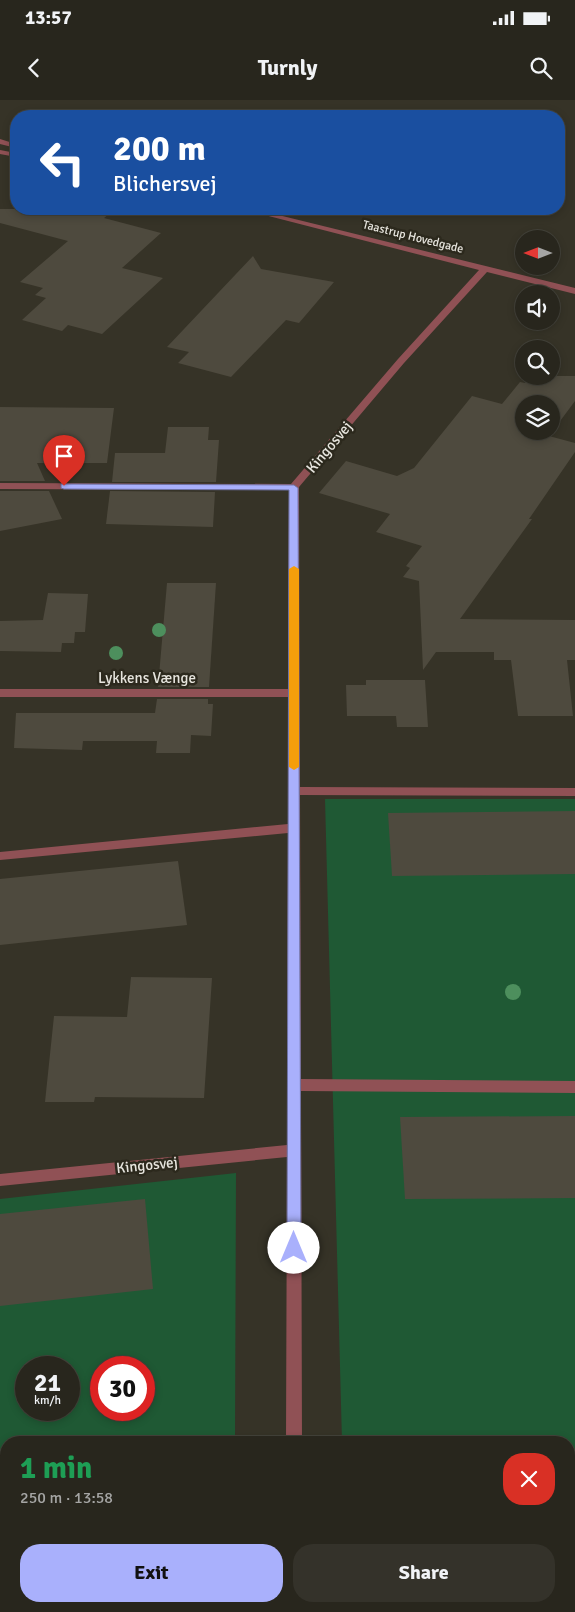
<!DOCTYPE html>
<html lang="en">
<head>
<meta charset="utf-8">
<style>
  :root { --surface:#28261d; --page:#34322a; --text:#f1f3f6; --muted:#a5a5a4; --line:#44433b; --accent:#a9b0fc }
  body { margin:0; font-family:Signika,sans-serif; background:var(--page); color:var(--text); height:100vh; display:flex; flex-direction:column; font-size:19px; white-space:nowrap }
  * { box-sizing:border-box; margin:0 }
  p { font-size:16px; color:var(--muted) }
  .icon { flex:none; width:28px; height:28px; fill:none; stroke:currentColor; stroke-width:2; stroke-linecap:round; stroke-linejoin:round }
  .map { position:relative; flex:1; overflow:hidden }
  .panel { position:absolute; left:0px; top:1336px; width:575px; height:176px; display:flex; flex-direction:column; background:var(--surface); border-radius:20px 20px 0 0; box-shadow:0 2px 8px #0003,0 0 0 1px var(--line) }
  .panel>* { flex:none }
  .banner { position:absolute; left:10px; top:10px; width:555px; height:105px; border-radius:20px; box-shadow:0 2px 8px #0003,0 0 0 1px var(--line); background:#1a4fa0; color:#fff; overflow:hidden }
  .needle { width:32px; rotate:270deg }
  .buttons { position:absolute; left:515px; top:130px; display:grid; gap:10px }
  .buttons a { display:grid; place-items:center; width:45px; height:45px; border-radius:50%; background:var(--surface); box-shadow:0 2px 8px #0003,0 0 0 1px var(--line); font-size:25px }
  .speed { position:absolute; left:15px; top:1256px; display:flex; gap:10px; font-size:25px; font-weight:700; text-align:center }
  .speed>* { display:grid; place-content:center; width:65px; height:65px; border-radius:50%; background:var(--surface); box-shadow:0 2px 8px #0003,0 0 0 1px var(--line); line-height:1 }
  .speed small { font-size:12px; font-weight:400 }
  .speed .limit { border:8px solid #d22; background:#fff; color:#111 }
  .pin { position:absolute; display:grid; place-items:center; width:42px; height:42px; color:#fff; margin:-51px -21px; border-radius:50% 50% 50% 0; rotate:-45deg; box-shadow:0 0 5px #0007 }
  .pin .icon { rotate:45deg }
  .me { position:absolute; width:55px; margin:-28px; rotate:0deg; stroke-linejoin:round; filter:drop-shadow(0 0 4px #0008) }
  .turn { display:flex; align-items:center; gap:18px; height:105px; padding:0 20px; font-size:22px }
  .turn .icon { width:65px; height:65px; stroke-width:2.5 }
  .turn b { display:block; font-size:35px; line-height:42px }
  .round { display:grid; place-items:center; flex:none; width:52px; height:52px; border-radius:20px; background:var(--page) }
  .head { display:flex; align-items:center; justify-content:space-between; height:85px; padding:0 20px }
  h1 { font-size:30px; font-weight:700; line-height:38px; color:#1e9e55 }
  .primary-button { display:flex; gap:10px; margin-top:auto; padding:10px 20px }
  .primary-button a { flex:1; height:58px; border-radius:20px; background:var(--accent); color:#111; font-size:20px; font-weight:700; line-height:58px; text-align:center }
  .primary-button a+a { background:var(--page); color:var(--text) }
  .status { display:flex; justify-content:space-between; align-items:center; height:35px; padding:0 25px; background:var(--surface); direction:ltr }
  .status svg { height:14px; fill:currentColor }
  header { display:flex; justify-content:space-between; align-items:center; height:65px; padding:0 20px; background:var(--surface); font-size:22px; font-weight:700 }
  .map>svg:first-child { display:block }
  .green { fill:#1f5934; fill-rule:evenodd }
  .building { fill:#4e4a3e; fill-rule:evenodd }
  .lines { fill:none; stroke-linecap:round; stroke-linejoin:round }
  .minor { fill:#905155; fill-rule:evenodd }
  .tree { fill:#4d8f5d }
  .route { fill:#a9b0fc; stroke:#6e72a4 }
  .slow { fill:#f59e0b }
  .labels { text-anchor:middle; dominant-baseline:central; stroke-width:5; stroke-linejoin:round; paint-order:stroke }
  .far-street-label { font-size:12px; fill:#e7e5de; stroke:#2c291d }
  .street-label { font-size:15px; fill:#e7e5de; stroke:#2c291d }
</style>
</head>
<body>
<div class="status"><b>13:57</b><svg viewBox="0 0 49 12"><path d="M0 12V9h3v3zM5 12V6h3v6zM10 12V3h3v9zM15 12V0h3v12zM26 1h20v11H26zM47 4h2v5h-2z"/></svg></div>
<header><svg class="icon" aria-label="back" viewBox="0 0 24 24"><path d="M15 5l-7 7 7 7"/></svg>Turnly<svg class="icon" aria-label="search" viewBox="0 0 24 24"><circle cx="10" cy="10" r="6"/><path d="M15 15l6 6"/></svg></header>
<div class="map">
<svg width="575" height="1512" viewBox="0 0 575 1512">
  <rect width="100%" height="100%" fill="#363327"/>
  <g class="green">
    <path d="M 325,699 L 575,699 L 575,1512 L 347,1512 L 347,1506 L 569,1506 L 569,1342 L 342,1342 Z"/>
    <path d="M 236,1073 L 235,1342 L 6,1342 L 6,1506 L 234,1506 L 234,1512 L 0,1512 L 0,1099 ZM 26,1268 L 69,1268 L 69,1310 L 26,1310 ZM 101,1268 L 144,1268 L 144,1310 L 101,1310 Z"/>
  </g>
  <g class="building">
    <path d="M 0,109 L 115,109 L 104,118 L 161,133 L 122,168 L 163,178 L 102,234 L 68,225 L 62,231 L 22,220 L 46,198 L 35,195 L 43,188 L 20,182 L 68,141 L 0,123 Z"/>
    <path d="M 253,156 L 261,169 L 334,182 L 299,223 L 286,220 L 231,277 L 178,263 L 189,252 L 167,247 Z"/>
    <path d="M 530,276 L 575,276 L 575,301 L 549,336 L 575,343 L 575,352 L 529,419 L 532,419 L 460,519 L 575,520 L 575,560 L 567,560 L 573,616 L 518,616 L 511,560 L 494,560 L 494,552 L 436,552 L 423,570 L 419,481 L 403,477 L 410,468 L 406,466 L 422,446 L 376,432 L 390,414 L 319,393 L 346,361 L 397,376 L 414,368 L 472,296 L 502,304 L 520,282 L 525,283 ZM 524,304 L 551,304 L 551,331 L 524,331 Z"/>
    <path d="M 0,307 L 114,308 L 107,363 L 37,363 L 45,381 L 0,381 Z"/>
    <path d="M 168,327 L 209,327 L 208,340 L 219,340 L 216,382 L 112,382 L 115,353 L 165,353 Z"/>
    <path d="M 0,391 L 49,391 L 62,419 L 0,431 Z"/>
    <path d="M 110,391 L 215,392 L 213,427 L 106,424 Z"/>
    <path d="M 167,483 L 216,483 L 209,587 L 158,587 Z"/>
    <path d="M 48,493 L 88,494 L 85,532 L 75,532 L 74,543 L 62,543 L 61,552 L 0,551 L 0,521 L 43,520 Z"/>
    <path d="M 366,580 L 425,580 L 428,627 L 397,627 L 396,616 L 347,616 L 346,585 L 366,585 Z"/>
    <path d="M 157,599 L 208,599 L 208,604 L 213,604 L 211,636 L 191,635 L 190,653 L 156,653 L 157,641 L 83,641 L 82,650 L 14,648 L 16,613 L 155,613 Z"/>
    <path d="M 575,711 L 575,774 L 392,776 L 388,713 Z"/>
    <path d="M 178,761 L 187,825 L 0,845 L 0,779 Z"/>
    <path d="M 131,877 L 212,878 L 204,998 L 95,997 L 94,1002 L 45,1002 L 54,916 L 127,917 Z"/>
    <path d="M 575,1016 L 575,1098 L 405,1099 L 400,1017 Z"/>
    <path d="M 145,1099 L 153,1189 L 0,1206 L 0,1114 Z"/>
  </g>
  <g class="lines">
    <g class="minor">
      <path d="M 0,39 L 16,44 L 16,48 L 0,44 Z"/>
      <path d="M 0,50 L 16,53 L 16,57 L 0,54 Z"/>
      <path d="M 241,109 L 254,109 L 575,188 L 575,194 L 487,172 L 404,263 L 299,387 L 300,687 L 575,688 L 575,696 L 300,695 L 301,979 L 575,981 L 575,993 L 301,991 L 302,1342 L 286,1342 L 287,1057 L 0,1086 L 0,1074 L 287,1045 L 288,733 L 0,760 L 0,752 L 288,724 L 288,597 L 0,597 L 0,589 L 288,589 L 289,390 L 0,389 L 0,383 L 291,384 L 398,259 L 479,170 Z"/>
      <rect x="569" y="1390" width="6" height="16"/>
      <path d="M 129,1506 L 184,1506 L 181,1512 L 126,1512 Z"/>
      <rect x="285" y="1506" width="18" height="6"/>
    </g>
  </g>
  <g class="tree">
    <circle cx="159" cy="530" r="7"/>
    <circle cx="116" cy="553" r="7"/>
    <circle cx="513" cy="892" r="8"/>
  </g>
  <path class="route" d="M 61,384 L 294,385 L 298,388 L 301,1148 L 299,1152 L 289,1152 L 287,1148 L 289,390 L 64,389 L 61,388 Z"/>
  <path class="slow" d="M 294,466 L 299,469 L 299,667 L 294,670 L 289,667 L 289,469 Z"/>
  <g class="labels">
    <g class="far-street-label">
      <text transform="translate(413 137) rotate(14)">Taastrup Hovedgade</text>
    </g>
    <g class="street-label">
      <text transform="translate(329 347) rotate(-50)">Kingosvej</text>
      <text x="147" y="578">Lykkens Vænge</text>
      <text transform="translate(147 1065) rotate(-6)">Kingosvej</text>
    </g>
  </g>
</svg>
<div class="buttons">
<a><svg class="needle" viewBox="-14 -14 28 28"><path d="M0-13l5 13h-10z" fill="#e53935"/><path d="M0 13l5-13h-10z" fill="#a5a5a4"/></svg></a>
<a><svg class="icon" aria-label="sound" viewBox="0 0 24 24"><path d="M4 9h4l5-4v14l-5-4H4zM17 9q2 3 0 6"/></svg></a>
<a><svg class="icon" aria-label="search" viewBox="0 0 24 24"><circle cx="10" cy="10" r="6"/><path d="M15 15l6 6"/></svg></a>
<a><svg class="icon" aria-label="layers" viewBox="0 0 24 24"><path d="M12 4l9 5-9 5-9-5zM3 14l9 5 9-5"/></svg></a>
</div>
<div class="speed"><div>21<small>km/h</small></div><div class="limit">30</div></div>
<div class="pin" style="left:64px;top:386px;background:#d93025"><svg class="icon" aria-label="arrive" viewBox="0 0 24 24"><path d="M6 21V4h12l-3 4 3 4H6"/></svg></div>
<svg class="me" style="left:294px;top:1148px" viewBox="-20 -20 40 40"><circle r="19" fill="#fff"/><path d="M0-13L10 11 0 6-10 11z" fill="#a9b0fc"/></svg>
<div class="banner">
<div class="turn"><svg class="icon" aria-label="left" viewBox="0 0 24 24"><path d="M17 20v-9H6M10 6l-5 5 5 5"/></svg><div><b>200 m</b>Blichersvej</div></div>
</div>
<section class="panel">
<div class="head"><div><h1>1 min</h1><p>250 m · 13:58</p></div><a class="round" style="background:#d93025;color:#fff"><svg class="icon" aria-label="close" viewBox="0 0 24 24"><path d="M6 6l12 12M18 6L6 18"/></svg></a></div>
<div class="primary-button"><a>Exit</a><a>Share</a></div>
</section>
</div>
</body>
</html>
